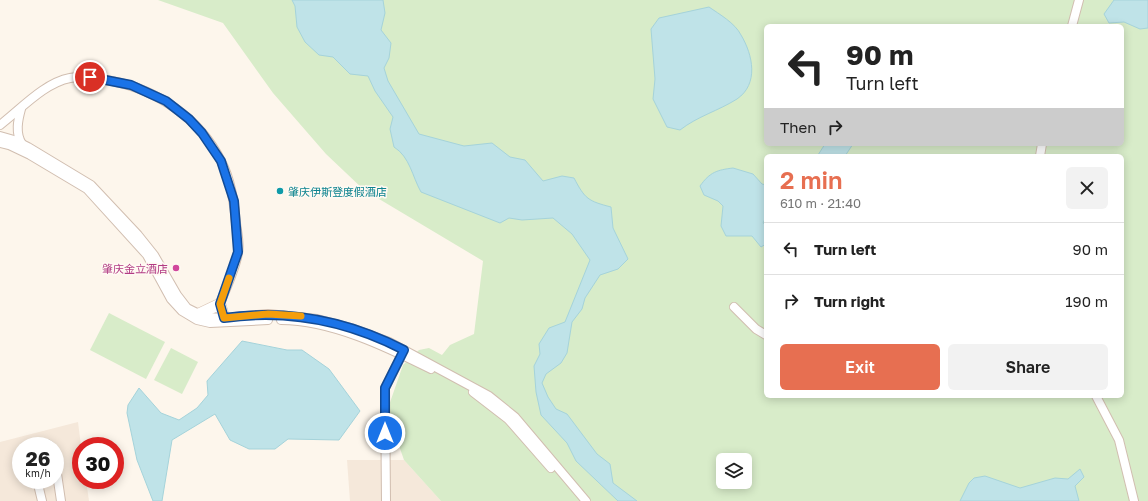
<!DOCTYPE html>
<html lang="en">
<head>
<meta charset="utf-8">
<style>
  :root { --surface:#fff; --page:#f2f2f2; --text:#222; --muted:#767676; --line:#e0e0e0; --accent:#e76f51 }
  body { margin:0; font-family:"Golos Text","Noto Sans SC",sans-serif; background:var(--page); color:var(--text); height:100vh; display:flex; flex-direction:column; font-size:15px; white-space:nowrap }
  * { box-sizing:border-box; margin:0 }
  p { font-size:13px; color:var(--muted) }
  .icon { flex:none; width:22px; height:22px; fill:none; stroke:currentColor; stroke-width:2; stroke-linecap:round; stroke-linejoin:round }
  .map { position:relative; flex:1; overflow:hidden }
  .details { position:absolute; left:764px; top:154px; width:360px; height:244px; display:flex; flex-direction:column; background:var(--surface); border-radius:6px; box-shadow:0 2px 10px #0003 }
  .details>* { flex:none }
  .guide { position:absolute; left:764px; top:24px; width:360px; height:122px; border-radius:6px; box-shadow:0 2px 10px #0003; background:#fff; color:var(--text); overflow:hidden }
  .buttons { position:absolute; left:716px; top:453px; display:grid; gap:8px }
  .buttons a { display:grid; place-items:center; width:36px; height:36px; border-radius:6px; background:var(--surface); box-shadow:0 2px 10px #0003; font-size:20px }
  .speed { position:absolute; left:12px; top:437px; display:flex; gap:8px; font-size:20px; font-weight:700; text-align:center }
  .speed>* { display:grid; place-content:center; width:52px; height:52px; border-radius:50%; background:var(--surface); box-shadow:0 2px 10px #0003; line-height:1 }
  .speed small { font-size:10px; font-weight:400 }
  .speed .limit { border:6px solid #d22; background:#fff; color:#111 }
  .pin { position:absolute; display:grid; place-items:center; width:34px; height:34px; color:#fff; margin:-17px; border:2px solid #fff; border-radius:50%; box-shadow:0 1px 4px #0007 }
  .me { position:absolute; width:44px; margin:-22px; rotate:0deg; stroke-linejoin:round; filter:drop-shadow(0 0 3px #0008) }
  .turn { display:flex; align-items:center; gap:14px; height:84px; padding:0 16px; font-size:18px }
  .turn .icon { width:52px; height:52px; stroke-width:2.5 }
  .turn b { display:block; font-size:28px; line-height:34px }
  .then { display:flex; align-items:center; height:38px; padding:0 16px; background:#0003; gap:8px; font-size:15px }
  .round { display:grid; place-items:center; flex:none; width:42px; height:42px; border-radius:6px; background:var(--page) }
  .headline { display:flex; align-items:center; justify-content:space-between; height:68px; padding:0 16px }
  h1 { font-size:24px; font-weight:600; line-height:30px; color:var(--accent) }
  .action { display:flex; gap:8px; margin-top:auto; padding:8px 16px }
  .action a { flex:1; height:46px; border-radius:6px; background:var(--accent); color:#fff; font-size:16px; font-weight:600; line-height:46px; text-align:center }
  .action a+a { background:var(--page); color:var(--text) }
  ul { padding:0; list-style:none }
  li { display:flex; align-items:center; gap:12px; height:52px; padding:0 16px; border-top:1px solid var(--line) }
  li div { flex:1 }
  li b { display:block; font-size:15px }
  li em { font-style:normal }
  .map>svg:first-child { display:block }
  .residential { fill:#f5e8da; fill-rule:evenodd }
  .green { fill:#d8ecc9; fill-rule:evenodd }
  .water { fill:#bfe3e8; stroke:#a5d3da }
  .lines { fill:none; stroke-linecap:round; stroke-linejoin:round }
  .street-casing { stroke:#d1beb0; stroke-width:10 }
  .secondary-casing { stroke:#d6c0b0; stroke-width:12 }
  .street { stroke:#fff; stroke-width:8 }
  .secondary { stroke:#fff; stroke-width:11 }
  .route-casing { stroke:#114b97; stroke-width:10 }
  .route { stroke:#1a73e8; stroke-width:7 }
  .slow { stroke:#f59e0b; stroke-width:7 }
  .culture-dot { fill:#0f9aa8; stroke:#fffaf3; stroke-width:1.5 }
  .hotel-dot { fill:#d1479c; stroke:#fffaf3; stroke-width:1.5 }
  .labels { text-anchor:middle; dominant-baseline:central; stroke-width:3; stroke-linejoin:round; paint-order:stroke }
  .culture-label { font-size:11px; fill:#0d838f; stroke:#fffaf3; text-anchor:start }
  .hotel-label { font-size:11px; fill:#b23c85; stroke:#fffaf3; text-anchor:end }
</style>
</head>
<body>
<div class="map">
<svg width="1148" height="501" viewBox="0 0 1148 501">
  <rect width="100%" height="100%" fill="#fdf6ec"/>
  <g class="residential">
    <path d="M 78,422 L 81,446 L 81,480 L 86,480 L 89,501 L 0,501 L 0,442 ZM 21,446 L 55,446 L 55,480 L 21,480 Z"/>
    <path d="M 347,460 L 404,460 L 441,501 L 350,501 Z"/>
  </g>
  <g class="green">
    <path d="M 158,0 L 1148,0 L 1148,501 L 441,501 L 404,460 L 387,411 L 403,365 L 419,350 L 429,348 L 442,355 L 450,345 L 474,334 L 483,261 L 364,190 L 326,154 L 273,93 L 223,23 ZM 766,26 L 1122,26 L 1122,144 L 766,144 ZM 766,156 L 1122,156 L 1122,396 L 766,396 ZM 723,460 L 745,460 L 745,482 L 723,482 Z"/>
    <path d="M 109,313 L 165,342 L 146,379 L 90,350 Z"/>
    <path d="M 171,348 L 198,362 L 182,394 L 154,380 Z"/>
  </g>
  <g class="water">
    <path d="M 292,0 L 383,0 L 385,13 L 381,30 L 391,43 L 389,58 L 384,68 L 388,81 L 419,134 L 464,146 L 492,143 L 510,157 L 525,160 L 543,181 L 562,176 L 574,178 C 585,199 588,201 611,207 L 613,228 L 628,259 L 618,269 L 600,275 L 585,298 L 582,309 L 572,322 L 567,353 L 561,363 L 546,374 L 542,383 L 548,397 L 556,409 L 567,414 L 597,454 L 610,464 L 613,483 L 637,501 L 618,501 L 576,461 L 567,443 L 541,415 L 536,392 L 534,366 L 540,354 L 539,344 L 549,328 L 565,322 L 590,260 L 572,234 L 553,218 L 522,220 L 509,218 L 500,223 L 421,192 C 412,176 410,157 394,147 L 390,129 L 393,117 L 375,91 L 368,76 L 350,74 L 333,57 L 319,55 L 305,42 L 297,27 L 295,6 Z"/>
    <path d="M 1114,0 L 1148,0 L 1148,28 L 1140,29 L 1124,22 L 1109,23 L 1104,14 Z"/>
    <path d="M 709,7 C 719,14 735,23 741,35 C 753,55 759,84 737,99 C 718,111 698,116 680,130 L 667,127 L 653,99 L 655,79 L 651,29 L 659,18 Z"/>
    <path d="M 825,144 L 853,144 L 845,156 L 797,156 L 818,155 Z"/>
    <path d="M 733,168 L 753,174 L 762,184 L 766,185 L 766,217 L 763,223 L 766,224 L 766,244 L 761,247 L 752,236 L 726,236 L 721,226 L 723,206 L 718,201 L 704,195 L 700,186 C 710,172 717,170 733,168 Z"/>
    <path d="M 242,341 L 287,350 L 302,350 L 329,369 L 360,411 L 339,440 L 288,439 L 275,449 L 249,449 L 230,440 L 215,414 L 172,440 L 162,501 L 153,501 L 137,460 L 127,413 L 128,405 L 139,388 L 161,413 L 179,420 L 197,408 L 208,395 L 207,381 Z"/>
    <path d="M 1080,469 L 1084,477 L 1075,486 L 1079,501 L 960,501 L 969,483 L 974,478 L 985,476 L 1020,488 L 1055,478 L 1068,479 Z"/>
  </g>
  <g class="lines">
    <defs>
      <g id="street">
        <path d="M 1072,26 L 1079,0"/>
        <path d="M 21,109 C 18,120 15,133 22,144"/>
        <path d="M 0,125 C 21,109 44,83 70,78 C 84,75 99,79 112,81 C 158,90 200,119 221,161 C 231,180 234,202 236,223 C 237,232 240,244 238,253 C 235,270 226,288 220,304"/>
        <path d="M 0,136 L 14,140 L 28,147 L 91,185 L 138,235 L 154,255 L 177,295 L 187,308 L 205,317 L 224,318 L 268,314 L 317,319 L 351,328 L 389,342 L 489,396 L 515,417 L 586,501"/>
        <path d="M 0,143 L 9,145 L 30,155 L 87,189 L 147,255 L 171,299 L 182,311 L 197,320 L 210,323 L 268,320"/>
        <path d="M 1040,156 L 1042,144"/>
        <path d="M 734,307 L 756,329 L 766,335"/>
        <path d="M 281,320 C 331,320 387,347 431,369"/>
        <path d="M 473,392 L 508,419 L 551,468"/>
        <path d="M 1096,396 L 1119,440 L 1134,501"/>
        <path d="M 38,446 L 47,444 L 50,446"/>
        <path d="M 55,460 L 61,501"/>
        <path d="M 37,480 L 42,501"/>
        <path d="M 386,501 L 385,388 L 403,352"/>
      </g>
      <path id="secondary" d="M 199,314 L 220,304 L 224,318"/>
    </defs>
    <use href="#street" class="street-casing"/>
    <use href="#secondary" class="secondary-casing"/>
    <use href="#street" class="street"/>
    <use href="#secondary" class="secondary"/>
  </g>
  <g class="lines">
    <defs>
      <path id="route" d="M 90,77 L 131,85 L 166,101 L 189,119 L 202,133 L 221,161 L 234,201 L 238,252 L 220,304 L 224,318 C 287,309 348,321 404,350 L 385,388 L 385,433"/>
    </defs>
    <use href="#route" class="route-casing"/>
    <use href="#route" class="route"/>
    <path class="slow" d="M 229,278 L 220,304 L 224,318 L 268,314 L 301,316"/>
  </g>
  <circle class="culture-dot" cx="280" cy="191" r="4"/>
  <circle class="hotel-dot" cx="176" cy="268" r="4"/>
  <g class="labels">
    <g class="culture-label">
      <text x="288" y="191">肇庆伊斯登度假酒店</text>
    </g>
    <g class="hotel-label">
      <text x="168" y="268">肇庆金立酒店</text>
    </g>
  </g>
</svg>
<div class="buttons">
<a><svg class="icon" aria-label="layers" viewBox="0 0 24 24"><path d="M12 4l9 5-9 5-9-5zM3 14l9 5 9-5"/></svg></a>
</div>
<div class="speed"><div>26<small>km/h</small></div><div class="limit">30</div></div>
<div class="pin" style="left:90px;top:77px;background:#d93025"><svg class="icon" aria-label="arrive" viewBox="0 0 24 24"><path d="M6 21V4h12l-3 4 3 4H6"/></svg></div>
<svg class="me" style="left:385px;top:433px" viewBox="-20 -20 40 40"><circle r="17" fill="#1a73e8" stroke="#fff" stroke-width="3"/><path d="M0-11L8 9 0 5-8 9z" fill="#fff"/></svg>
<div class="guide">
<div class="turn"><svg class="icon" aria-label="left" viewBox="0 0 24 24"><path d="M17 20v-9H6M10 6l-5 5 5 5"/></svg><div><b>90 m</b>Turn left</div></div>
<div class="then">Then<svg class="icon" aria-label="right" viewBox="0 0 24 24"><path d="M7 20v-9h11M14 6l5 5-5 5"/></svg></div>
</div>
<section class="details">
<div class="headline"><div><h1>2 min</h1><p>610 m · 21:40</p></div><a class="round"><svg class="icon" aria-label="close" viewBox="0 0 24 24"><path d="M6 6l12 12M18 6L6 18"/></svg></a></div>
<ul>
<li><svg class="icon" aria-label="left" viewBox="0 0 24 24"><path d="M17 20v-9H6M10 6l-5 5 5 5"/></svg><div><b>Turn left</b></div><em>90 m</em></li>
<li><svg class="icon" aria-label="right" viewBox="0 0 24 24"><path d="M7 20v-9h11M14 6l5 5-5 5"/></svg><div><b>Turn right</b></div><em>190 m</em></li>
</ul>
<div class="action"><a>Exit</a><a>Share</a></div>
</section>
</div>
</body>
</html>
